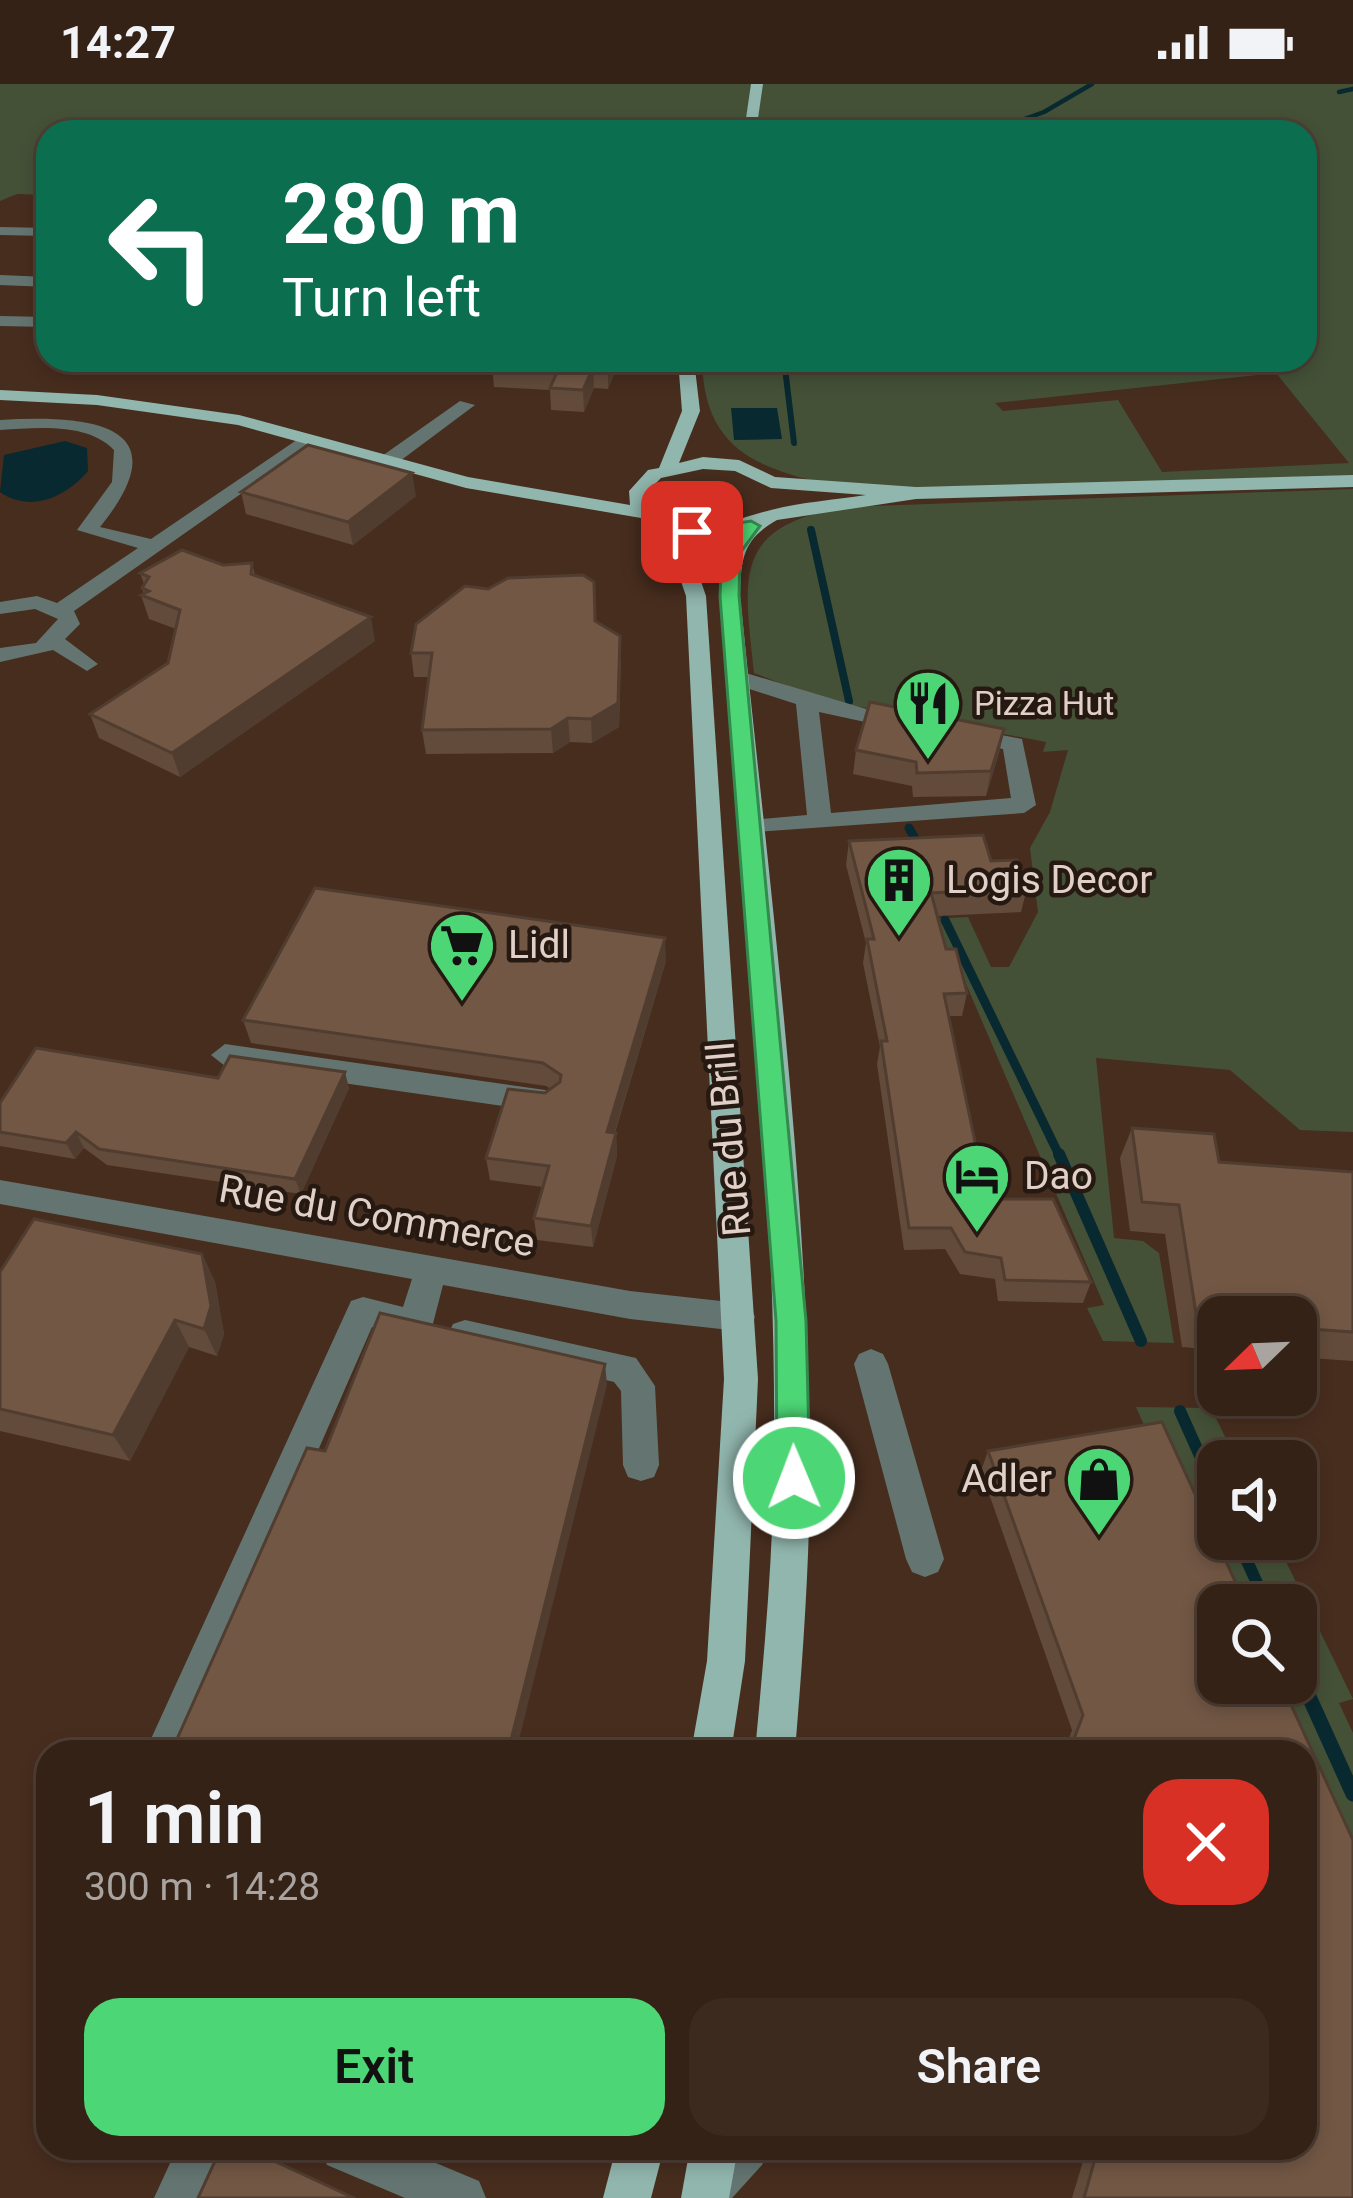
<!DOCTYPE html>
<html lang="en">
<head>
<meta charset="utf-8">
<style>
  :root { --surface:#352216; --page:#3d2a1f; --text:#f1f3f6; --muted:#aaa4a1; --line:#4f3f35; --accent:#4dd676 }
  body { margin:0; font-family:Roboto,sans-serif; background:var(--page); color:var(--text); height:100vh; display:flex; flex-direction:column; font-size:45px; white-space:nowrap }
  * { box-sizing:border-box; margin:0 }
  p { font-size:39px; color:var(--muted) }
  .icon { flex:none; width:66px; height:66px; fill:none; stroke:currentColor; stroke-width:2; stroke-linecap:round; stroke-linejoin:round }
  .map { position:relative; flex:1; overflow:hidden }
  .details { position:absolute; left:36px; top:1656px; width:1281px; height:420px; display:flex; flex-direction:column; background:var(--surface); border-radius:36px; box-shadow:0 6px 18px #0003,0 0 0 3px var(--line) }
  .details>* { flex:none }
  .top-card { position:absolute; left:36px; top:36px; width:1281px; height:252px; border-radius:36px; box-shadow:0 6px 18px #0003,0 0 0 3px var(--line); background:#0b6e4f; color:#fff; overflow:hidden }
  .needle { width:78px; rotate:247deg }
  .tools { position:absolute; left:1197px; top:1212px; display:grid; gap:24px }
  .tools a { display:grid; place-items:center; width:120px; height:120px; border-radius:24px; background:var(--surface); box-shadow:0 6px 18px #0003,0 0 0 3px var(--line); font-size:60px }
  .pin { position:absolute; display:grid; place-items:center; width:102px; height:102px; color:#fff; margin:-51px; border-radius:24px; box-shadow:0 6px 18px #0006 }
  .me { position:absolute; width:132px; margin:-66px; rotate:359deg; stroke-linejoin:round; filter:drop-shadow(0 0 9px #0008) }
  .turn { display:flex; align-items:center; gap:42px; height:252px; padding:0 48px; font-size:54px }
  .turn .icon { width:156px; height:156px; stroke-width:2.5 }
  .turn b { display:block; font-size:84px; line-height:102px }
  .round { display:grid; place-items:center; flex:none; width:126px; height:126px; border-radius:36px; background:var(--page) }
  .head { display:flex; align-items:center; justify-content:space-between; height:204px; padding:0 48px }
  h1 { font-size:72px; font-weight:600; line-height:90px }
  .primary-button { display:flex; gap:24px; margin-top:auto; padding:24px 48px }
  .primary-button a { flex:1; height:138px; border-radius:36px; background:var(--accent); color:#111; font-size:48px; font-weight:600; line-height:138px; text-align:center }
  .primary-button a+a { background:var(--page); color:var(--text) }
  .status { display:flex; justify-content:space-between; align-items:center; height:84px; padding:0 60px; background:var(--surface); direction:ltr }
  .status svg { height:33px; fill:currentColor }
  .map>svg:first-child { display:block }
  .green { fill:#445137; fill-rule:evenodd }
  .water { fill:#08292f }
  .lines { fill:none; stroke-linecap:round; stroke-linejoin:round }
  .stream-far5 { stroke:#08292f; stroke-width:4.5 }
  .stream-far4 { stroke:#08292f; stroke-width:6 }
  .stream-far3 { stroke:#08292f; stroke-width:8 }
  .stream-far2 { stroke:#08292f; stroke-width:9 }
  .stream-far1 { stroke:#08292f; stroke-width:12 }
  .stream { stroke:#08292f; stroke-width:15 }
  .minor { fill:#647571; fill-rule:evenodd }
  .major { fill:#91b6ad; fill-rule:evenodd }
  .wall { fill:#624b3a }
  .shaded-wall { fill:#503d30 }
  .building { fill:#725744; stroke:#503d30; stroke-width:3 }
  .route { fill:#4dd676; stroke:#328b4d; stroke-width:3 }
  .labels { text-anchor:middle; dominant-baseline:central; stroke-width:9; stroke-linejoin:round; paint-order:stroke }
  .far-poi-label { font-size:33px; fill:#e1d0c7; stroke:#251912; text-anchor:start }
  .poi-label { font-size:39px; fill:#e1d0c7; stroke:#251912; text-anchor:start }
  .street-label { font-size:39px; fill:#e1d0c7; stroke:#251912 }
</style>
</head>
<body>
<div class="status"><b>14:27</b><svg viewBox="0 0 49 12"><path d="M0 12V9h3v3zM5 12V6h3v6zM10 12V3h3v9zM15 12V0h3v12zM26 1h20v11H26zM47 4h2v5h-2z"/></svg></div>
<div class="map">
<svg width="1353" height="2114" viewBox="0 0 1353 2114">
  <rect width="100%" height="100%" fill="#472d1e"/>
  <g class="green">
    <path d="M 0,0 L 1353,0 L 1353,397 L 842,404 C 760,385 704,369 702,276 L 1305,276 L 1305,48 L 48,48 L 48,111 L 17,110 L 0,117 ZM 1276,289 L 1349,379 L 1162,388 L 1118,316 L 1003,327 L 995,319 Z"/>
    <path d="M 1353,405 L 1353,1048 L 1300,1046 L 1230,986 L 1096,974 L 1114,1154 L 1143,1157 L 1159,1169 L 1174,1259 L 1103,1257 L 1087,1224 L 1104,1221 L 960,886 L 946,886 L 929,835 L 968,833 L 991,883 L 1009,883 L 1038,828 L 1030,764 L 1050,728 L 1068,666 L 1043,668 L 1046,658 L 824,616 L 754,589 C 744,493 731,443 845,423 Z"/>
    <path d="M 1136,1323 L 1211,1324 L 1237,1377 L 1218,1377 L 1218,1455 L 1275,1455 L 1353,1615 L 1339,1619 L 1353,1649 L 1353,1810 L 1305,1668 L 1259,1599 L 1296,1599 L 1296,1521 L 1224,1521 Z"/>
  </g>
  <g class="water">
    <path d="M 731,324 L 777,324 L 782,355 L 734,356 Z"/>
    <path d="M 65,357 L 87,364 L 88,387 C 67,412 31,430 0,408 L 4,371 Z"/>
  </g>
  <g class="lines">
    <g class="stream-far5">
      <path d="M 1339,8 L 1353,5"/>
      <path d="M 989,48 L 1044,28 L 1092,0"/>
    </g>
    <path class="stream-far4" d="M 784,276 L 794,359"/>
    <path class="stream-far3" d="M 811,446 L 849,617"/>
    <g class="stream-far2">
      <path d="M 909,744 L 917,758"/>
      <path d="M 945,836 L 1060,1073"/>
    </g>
    <g class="stream-far1">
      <path d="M 1059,1070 L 1141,1257"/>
      <path d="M 1180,1327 L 1218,1412"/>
      <path d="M 1237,1455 L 1267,1521"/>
    </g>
    <path class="stream" d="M 1296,1584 L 1353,1710"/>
    <g class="minor">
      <path d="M 0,143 L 48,144 L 48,152 L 0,151 Z"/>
      <path d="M 0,191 L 48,193 L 48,203 L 0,201 Z"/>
      <path d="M 0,232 L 48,233 L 48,243 L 0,242 Z"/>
      <path d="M 460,317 L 475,321 L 396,380 L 382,380 L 382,372 Z"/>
      <path d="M 0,336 C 86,331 185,338 100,443 L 151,455 L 304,351 L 319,355 L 74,527 L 80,540 L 65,555 L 98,580 L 87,587 L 53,566 L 0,578 L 0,564 L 36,559 L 58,535 L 35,525 L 0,530 L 0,518 L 37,512 L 57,519 L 138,464 L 77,446 L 112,398 L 114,366 C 87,338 36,344 0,346 Z"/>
      <path d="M 736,586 L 913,639 L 902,646 L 819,628 L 831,729 L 1011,714 L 1003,665 L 953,655 L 949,650 L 961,643 L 1022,655 L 1036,721 L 1024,729 L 741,749 L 741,737 L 807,731 L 796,620 L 728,598 L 725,593 Z"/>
      <path d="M 225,960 L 545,1006 L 560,1017 L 545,1028 L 225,982 L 211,971 Z"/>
      <path d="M 0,1096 L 630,1207 L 739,1219 L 751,1223 L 755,1233 L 751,1243 L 739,1247 L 630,1235 L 443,1201 L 430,1251 L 418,1255 L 372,1243 L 186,1668 L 145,1668 L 351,1217 L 363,1213 L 403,1223 L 412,1195 L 0,1120 Z"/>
      <path d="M 465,1236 L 636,1274 L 655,1302 L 659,1381 L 654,1393 L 641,1397 L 628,1393 L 623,1381 L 621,1307 L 614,1298 L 453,1260 L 448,1250 L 453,1240 Z"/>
      <path d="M 871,1265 L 883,1270 L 888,1280 L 944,1475 L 938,1488 L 925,1493 L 912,1488 L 906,1475 L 854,1280 L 859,1270 Z"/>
      <path d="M 177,2064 L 225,2064 L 203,2114 L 154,2114 Z"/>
      <path d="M 320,2064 L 400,2064 L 479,2097 L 486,2114 L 405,2114 L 327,2081 Z"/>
      <path d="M 713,2064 L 769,2064 L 762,2081 L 732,2114 L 691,2114 L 686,2103 L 693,2086 Z"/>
    </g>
    <g class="major">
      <path d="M 751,0 L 763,0 L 756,48 L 744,48 Z"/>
      <path d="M 678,276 L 694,276 L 700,327 L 679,379 L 703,373 L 739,376 L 775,393 L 916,403 L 1353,391 L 1353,403 L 916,415 L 777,436 C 743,455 741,474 740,512 C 769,799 807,1087 810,1376 C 810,1474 803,1571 795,1668 L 755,1668 C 764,1571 773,1474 774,1377 C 777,1088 743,800 720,512 L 721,468 L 733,452 L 686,454 L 706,512 L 758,1295 L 745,1577 L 731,1668 L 691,1668 L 707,1577 L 724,1295 L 686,512 L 664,448 L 641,434 L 466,404 L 238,341 L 97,321 L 0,316 L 0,306 L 97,311 L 239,331 L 468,393 L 630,421 L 629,407 L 648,386 L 659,384 L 682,327 ZM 703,385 L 735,387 L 771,404 L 866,411 C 835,416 801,418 771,426 C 725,437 687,463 648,417 L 647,408 L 661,394 Z"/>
      <path d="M 616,2064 L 664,2064 L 651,2114 L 603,2114 Z"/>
      <path d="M 690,2064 L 738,2064 L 729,2114 L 681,2114 Z"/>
    </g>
  </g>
  <g class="wall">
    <path d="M 495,276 L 620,276 L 608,305 L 594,304 L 584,328 L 551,326 L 550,306 L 494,303 L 492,281 Z"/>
    <path d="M 241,408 L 416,412 L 353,461 L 246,430 Z"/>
    <path d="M 252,479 L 255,491 L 375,557 L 180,693 L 99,654 L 90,630 L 168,579 L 176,545 L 149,535 L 141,511 L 144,510 L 142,504 L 144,500 L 140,489 Z"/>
    <path d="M 595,537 L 621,576 L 619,643 L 592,659 L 570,658 L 553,669 L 426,670 L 422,646 L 429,593 L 414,593 L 411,569 Z"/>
    <path d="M 1004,645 L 999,669 L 986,712 L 913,713 L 912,702 L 853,690 L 856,666 Z"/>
    <path d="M 849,757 L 991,777 L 1027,804 L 1021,828 L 937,832 L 946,865 L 967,909 L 962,932 L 949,932 L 987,1115 L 1091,1198 L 1083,1219 L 998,1217 L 995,1195 L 960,1190 L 945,1165 L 904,1166 L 877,980 L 880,963 L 863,879 L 866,859 L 846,781 Z"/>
    <path d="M 666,877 L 615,1049 L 616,1049 L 617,1072 L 593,1163 L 537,1156 L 534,1134 L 543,1103 L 490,1096 L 486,1074 L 551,1005 L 546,1002 L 251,959 L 243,936 Z"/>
    <path d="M 218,994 L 349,1004 L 301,1110 L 107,1081 L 84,1064 L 75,1075 L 0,1062 L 0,1019 Z"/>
    <path d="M 1132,1044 L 1219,1078 L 1353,1088 L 1353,1277 L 1296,1273 L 1296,1233 L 1218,1233 L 1218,1266 L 1182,1263 L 1165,1150 L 1130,1147 L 1120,1074 Z"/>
    <path d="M 202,1170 L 215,1198 L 224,1250 L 217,1272 L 189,1263 L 130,1377 L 0,1347 L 0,1188 Z"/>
    <path d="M 1162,1338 L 1246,1521 L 1218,1521 L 1218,1599 L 1281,1599 L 1353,1756 L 1353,2114 L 1072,2114 L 1087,2064 L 1305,2064 L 1305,1668 L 1064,1668 L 1072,1646 L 981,1387 L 988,1367 Z"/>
  </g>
  <g class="shaded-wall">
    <path d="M 611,276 L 620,276 L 608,305 L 608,284 Z"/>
    <path d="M 593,283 L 594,304 L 584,328 L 583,306 Z"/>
    <path d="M 412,389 L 416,412 L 353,461 L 348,438 Z"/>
    <path d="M 371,533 L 375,557 L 180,693 L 172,669 Z"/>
    <path d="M 620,552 L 619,643 L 592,659 L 591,635 Z"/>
    <path d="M 568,634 L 570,658 L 553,669 L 551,645 Z"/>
    <path d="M 1004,645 L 999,669 L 986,712 L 991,687 Z"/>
    <path d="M 665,854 L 666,877 L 608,1070 L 607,1048 Z"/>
    <path d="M 345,988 L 349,1004 L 301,1110 L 295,1095 Z"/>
    <path d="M 76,1048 L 84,1064 L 75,1075 L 66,1059 Z"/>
    <path d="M 616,1049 L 617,1072 L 593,1163 L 591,1142 Z"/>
    <path d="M 202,1170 L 215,1198 L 224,1250 L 217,1272 L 204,1245 Z"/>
    <path d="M 175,1236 L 189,1263 L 130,1377 L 113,1351 Z"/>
    <path d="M 605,1280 L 607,1301 L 516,1668 L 508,1668 Z"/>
    <path d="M 246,2064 L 249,2064 L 357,2114 L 354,2114 Z"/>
  </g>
  <g class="building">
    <path d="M 495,276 L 611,276 L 608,284 L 593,283 L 583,306 L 550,304 L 558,286 L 492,281 Z"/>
    <path d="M 308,361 L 412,389 L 348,438 L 241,408 Z"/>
    <path d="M 182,466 L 223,481 L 252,479 L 251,490 L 371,533 L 172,669 L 90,630 L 168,579 L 180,526 L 141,511 L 149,507 L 142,504 L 149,493 L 140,489 Z"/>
    <path d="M 583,491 L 594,498 L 595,537 L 620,552 L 618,619 L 591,635 L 568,634 L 551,645 L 422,646 L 432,569 L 411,569 L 416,540 L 465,502 L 488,505 L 508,494 Z"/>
    <path d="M 870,618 L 1004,645 L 991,687 L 917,689 L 916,678 L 856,666 Z"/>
    <path d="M 983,751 L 991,777 L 1017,776 L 1027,804 L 931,809 L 946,865 L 956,865 L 967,909 L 944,910 L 987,1115 L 1053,1115 L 1091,1198 L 1005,1196 L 1001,1174 L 965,1168 L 951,1144 L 909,1144 L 881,957 L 887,957 L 867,855 L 874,855 L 849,757 Z"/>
    <path d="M 315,804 L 665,854 L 607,1048 L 616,1049 L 591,1142 L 534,1134 L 549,1082 L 486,1074 L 508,1005 L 545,1009 L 560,998 L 561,991 L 543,979 L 243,936 Z"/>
    <path d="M 36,964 L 218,994 L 230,972 L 345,988 L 295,1095 L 99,1065 L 76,1048 L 66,1059 L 0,1048 L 0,1019 Z"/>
    <path d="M 1132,1044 L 1214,1050 L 1219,1078 L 1353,1088 L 1353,1248 L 1296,1244 L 1296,1233 L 1218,1233 L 1218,1238 L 1197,1236 L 1179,1121 L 1142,1118 Z"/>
    <path d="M 34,1135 L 202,1170 L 211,1222 L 204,1245 L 175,1236 L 113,1351 L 0,1325 L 0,1188 Z"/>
    <path d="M 380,1229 L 605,1280 L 508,1668 L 162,1668 L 167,1658 L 177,1655 L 307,1364 L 325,1367 Z"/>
    <path d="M 1162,1338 L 1246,1521 L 1218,1521 L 1218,1599 L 1281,1599 L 1353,1756 L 1353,2114 L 1084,2114 L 1098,2064 L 1305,2064 L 1305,1668 L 1069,1668 L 1083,1631 L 988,1367 Z"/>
    <path d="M 221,2064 L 246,2064 L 354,2114 L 198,2114 Z"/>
  </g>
  <path class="route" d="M 751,437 L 760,442 L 740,469 L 739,512 L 806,1237 L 810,1394 L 805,1405 L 794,1409 L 782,1405 L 777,1394 L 776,1237 L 720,512 L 722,468 L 737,449 L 692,454 L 683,448 Z"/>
  <defs>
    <symbol id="restaurant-pin" viewBox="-11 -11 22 30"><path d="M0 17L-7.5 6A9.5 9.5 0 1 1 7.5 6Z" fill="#4dd676" stroke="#251912"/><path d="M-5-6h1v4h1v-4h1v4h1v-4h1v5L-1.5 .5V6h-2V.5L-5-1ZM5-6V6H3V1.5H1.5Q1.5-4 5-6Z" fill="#111"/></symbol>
    <symbol id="building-pin" viewBox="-11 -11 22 30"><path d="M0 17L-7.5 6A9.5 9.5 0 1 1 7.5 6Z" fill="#4dd676" stroke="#251912"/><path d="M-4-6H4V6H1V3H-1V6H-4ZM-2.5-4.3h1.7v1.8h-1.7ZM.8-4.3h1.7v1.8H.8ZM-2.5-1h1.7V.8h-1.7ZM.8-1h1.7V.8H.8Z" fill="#111"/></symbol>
    <symbol id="supermarket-pin" viewBox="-11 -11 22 30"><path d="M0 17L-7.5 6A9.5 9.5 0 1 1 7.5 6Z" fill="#4dd676" stroke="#251912"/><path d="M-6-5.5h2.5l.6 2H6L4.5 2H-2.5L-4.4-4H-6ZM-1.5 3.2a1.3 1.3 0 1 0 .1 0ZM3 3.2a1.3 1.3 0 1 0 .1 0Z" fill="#111"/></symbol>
    <symbol id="hotel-pin" viewBox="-11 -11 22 30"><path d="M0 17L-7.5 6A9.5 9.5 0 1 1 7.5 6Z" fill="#4dd676" stroke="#251912"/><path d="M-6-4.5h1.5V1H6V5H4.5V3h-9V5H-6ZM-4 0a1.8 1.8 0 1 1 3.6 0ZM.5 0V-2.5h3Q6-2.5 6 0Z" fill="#111"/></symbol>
    <symbol id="shop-pin" viewBox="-11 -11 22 30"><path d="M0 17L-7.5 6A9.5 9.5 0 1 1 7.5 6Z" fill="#4dd676" stroke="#251912"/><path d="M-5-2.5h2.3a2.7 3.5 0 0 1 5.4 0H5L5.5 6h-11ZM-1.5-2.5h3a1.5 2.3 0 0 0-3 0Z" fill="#111"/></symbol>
  </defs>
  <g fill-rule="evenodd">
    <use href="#restaurant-pin" x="890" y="581" width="76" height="104"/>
    <use href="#building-pin" x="861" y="758" width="76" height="104"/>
    <use href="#supermarket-pin" x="424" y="823" width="76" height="104"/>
    <use href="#hotel-pin" x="939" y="1054" width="76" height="104"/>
    <use href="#shop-pin" x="1061" y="1357" width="76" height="104"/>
  </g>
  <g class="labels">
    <g class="far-poi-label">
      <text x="974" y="619">Pizza Hut</text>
    </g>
    <g class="poi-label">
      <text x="946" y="796">Logis Decor</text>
      <text x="508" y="861">Lidl</text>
      <text x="1024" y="1092">Dao</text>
      <text x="1052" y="1395" text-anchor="end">Adler</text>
    </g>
    <g class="street-label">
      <text transform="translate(729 1055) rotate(-95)">Rue du Brill</text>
      <text transform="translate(377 1132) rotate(10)">Rue du Commerce</text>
    </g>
  </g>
</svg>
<div class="tools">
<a><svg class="needle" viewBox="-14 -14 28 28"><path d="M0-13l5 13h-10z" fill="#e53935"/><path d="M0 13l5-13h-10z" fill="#aaa4a1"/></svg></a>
<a><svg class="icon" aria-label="sound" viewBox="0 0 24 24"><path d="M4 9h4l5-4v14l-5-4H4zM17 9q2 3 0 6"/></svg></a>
<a><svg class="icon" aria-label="search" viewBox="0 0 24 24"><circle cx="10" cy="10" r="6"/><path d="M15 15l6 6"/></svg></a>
</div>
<div class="pin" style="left:692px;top:448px;background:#d93025"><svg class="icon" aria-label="arrive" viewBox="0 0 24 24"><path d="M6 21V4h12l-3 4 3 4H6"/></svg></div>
<svg class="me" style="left:794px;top:1394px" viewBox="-20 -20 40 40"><circle r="17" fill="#4dd676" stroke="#fff" stroke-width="3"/><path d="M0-11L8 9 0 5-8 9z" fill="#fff"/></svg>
<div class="top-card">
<div class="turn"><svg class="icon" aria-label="left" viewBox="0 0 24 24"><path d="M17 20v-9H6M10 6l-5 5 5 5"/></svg><div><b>280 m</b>Turn left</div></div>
</div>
<section class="details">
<div class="head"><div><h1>1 min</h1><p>300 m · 14:28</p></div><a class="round" style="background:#d93025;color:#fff"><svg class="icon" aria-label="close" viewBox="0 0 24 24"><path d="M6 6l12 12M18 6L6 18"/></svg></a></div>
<div class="primary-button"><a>Exit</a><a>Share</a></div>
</section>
</div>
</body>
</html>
